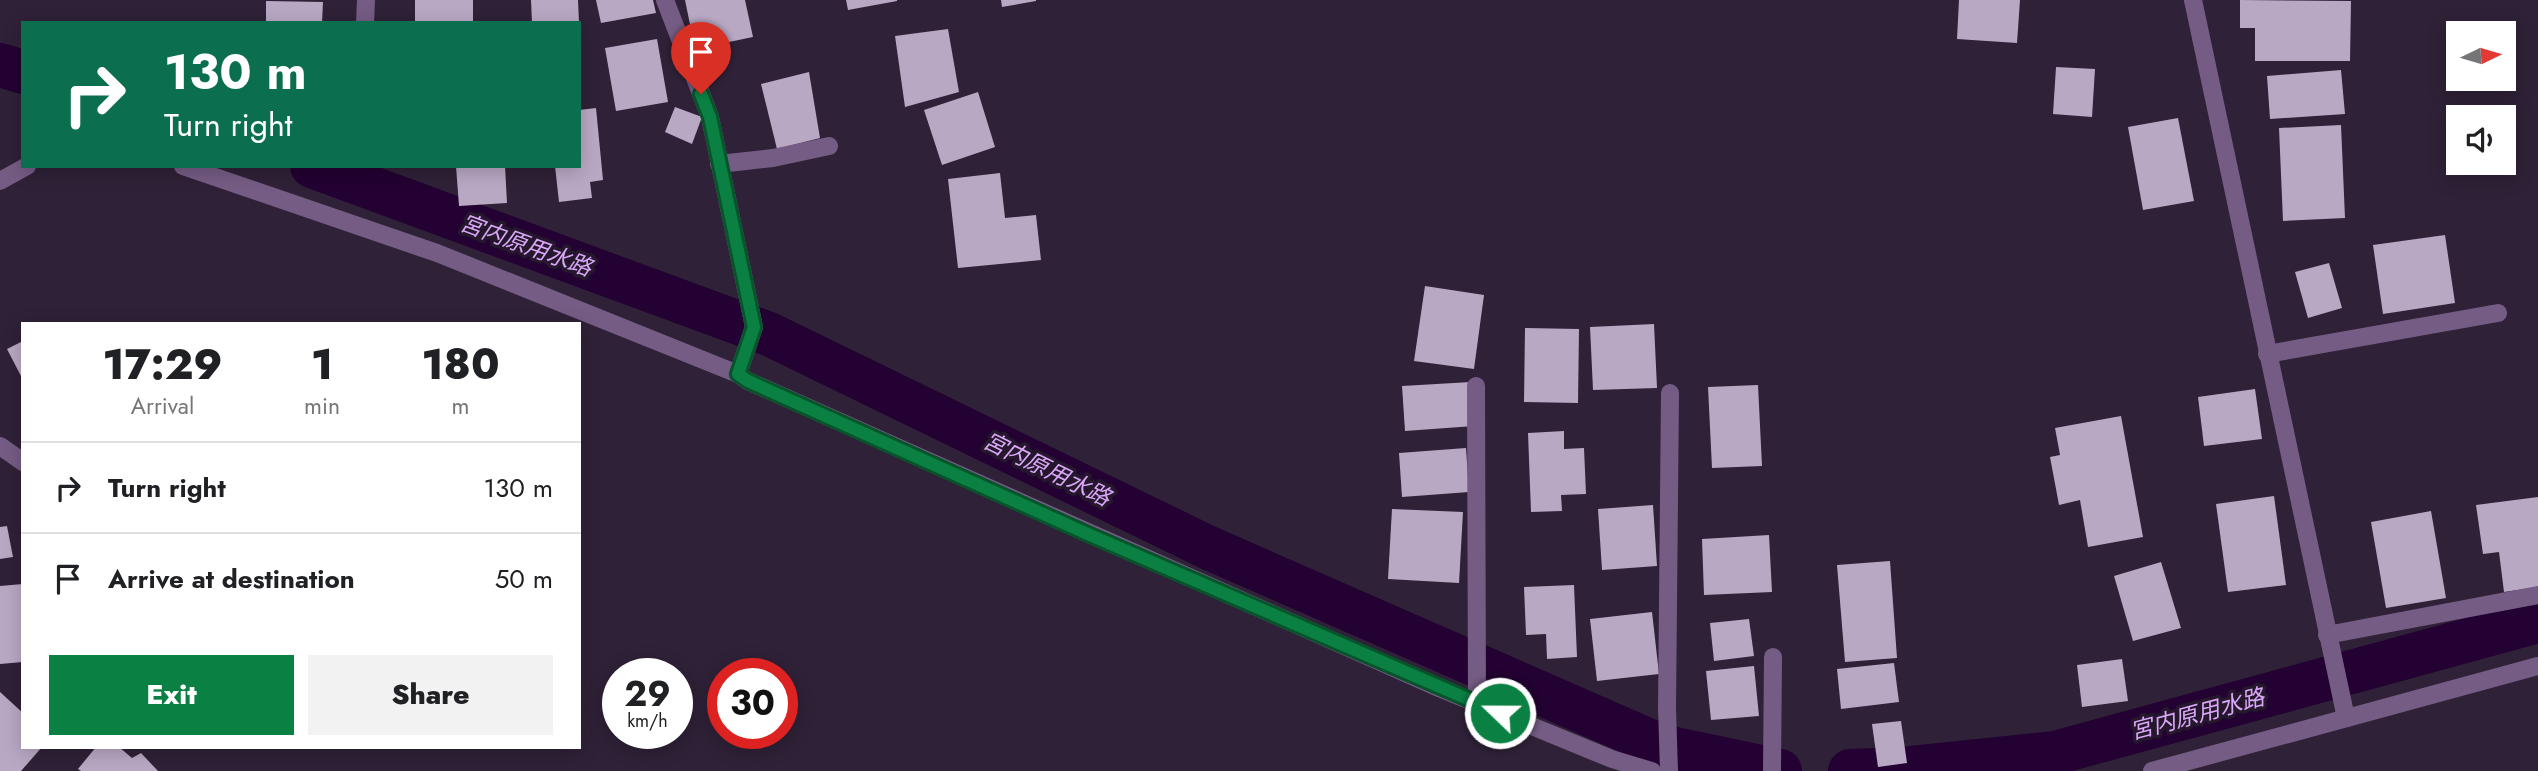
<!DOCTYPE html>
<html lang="en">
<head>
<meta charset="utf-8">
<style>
  :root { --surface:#fff; --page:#f2f2f2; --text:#202124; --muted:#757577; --line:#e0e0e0; --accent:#0b8043 }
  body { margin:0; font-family:Jost,"Noto Sans JP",sans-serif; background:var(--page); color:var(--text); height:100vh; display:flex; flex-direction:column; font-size:26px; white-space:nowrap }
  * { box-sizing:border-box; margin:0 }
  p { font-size:23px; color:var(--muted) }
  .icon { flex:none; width:38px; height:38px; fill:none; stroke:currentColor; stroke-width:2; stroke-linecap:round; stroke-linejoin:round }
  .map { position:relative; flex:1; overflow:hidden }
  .sheet { position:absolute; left:21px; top:322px; width:560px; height:427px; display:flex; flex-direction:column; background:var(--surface); border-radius:0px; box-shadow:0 4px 18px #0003 }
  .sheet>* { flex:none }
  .top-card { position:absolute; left:21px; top:21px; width:560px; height:147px; border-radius:0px; box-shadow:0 4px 18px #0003; background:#0b6e4f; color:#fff; overflow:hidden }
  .needle { width:46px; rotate:85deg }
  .controls { position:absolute; left:2446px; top:21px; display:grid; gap:14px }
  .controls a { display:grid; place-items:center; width:70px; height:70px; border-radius:0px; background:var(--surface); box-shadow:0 4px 18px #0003; font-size:35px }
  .speed { position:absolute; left:602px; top:658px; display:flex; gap:14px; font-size:35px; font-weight:700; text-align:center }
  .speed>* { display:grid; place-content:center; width:91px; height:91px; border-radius:50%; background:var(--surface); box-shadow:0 4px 18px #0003; line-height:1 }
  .speed small { font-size:18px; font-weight:400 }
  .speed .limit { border:10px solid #d22; background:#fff; color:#111 }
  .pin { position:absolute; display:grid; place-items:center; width:60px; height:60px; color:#fff; margin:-72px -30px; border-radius:50% 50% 50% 0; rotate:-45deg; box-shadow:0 0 7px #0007 }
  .pin .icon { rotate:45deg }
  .me { position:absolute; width:77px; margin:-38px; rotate:292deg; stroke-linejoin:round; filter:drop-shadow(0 0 5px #0008) }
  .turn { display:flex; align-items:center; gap:24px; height:147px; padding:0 28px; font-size:32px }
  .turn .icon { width:91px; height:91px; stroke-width:2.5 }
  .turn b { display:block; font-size:49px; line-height:60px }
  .eta { display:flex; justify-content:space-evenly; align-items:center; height:119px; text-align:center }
  .eta b { font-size:42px; font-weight:800; line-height:49px }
  .primary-button { display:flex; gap:14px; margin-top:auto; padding:14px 28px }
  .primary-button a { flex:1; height:80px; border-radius:0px; background:var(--accent); color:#fff; font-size:28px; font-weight:800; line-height:80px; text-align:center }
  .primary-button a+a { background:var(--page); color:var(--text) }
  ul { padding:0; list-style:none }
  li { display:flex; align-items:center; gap:21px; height:91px; padding:0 28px; border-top:2px solid var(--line) }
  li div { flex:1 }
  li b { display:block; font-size:26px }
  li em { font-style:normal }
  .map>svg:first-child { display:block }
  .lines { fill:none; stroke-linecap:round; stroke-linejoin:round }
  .canal { stroke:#230132; stroke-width:44 }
  .building { fill:#b9a8c4 }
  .street { stroke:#755c84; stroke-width:18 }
  .route-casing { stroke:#07532c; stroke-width:18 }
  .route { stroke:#0b8043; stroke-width:12 }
  .labels { text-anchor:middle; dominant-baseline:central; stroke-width:7; stroke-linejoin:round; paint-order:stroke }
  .water-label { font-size:23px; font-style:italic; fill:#dba7f9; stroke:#25182d }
</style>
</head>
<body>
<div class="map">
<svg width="2538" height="771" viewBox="0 0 2538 771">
  <rect width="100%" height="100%" fill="#2f2137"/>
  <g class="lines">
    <g class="canal">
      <path d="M 0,65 L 23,72"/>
      <path d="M 312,166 L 769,334 L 1209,548 L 1661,746 L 1780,771"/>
      <path d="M 1850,771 L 1902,769 L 2055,753 L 2538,621"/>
    </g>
  </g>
  <g class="building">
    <rect x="415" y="0" width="58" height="23"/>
    <path d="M 531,0 L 578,0 L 579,23 L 532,23 Z"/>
    <path d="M 596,0 L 653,0 L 656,13 L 601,23 Z"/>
    <path d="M 685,0 L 745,0 L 753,37 L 695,49 Z"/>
    <path d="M 846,0 L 897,0 L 897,1 L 848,10 Z"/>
    <path d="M 1001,0 L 1036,0 L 1036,1 L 1002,7 Z"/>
    <path d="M 1959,0 L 2020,0 L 2017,43 L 1957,39 Z"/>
    <path d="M 2240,0 L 2351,1 L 2350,61 L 2255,61 L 2255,28 L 2240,28 Z"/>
    <path d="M 266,1 L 323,2 L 322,23 L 266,23 Z"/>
    <path d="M 948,29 L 959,92 L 905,107 L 895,36 Z"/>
    <path d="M 657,39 L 668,102 L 616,111 L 605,48 Z"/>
    <path d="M 2056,67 L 2095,69 L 2092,117 L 2053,114 Z"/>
    <path d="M 2341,70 L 2345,114 L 2270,119 L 2267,76 Z"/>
    <path d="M 809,72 L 820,138 L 777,149 L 761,84 Z"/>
    <path d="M 978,92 L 995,147 L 942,165 L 924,110 Z"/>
    <path d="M 675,107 L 702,117 L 692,144 L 665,132 Z"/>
    <path d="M 596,108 L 603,180 L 590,182 L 592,198 L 559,202 L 555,166 L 579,166 L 579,110 Z"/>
    <path d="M 2178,118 L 2194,201 L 2143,210 L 2128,127 Z"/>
    <path d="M 2341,125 L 2345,218 L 2283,221 L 2279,128 Z"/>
    <path d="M 456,166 L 505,166 L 507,203 L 459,206 Z"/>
    <path d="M 1000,173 L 1005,218 L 1036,215 L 1041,260 L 958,268 L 948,179 Z"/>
    <path d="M 2445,235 L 2455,303 L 2383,314 L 2373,245 Z"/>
    <path d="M 2329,263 L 2342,308 L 2308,318 L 2295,272 Z"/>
    <path d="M 1425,286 L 1484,295 L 1474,369 L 1414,361 Z"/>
    <path d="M 1654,324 L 1657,388 L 1593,390 L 1590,327 Z"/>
    <path d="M 1525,328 L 1579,329 L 1578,403 L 1524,402 Z"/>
    <path d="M 23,341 L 23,380 L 7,349 Z"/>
    <path d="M 1471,382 L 1474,426 L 1405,431 L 1402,386 Z"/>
    <path d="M 1758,385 L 1762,466 L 1712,468 L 1708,387 Z"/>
    <path d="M 2255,389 L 2262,439 L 2204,446 L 2198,397 Z"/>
    <path d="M 2121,416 L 2143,537 L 2088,547 L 2080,500 L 2059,505 L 2050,457 L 2060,455 L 2055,428 Z"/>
    <path d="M 1564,431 L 1564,449 L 1584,448 L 1586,494 L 1561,495 L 1562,511 L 1531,512 L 1528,433 Z"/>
    <path d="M 1466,448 L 1469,492 L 1402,497 L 1399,453 Z"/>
    <path d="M 2274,496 L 2286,585 L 2228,592 L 2216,504 Z"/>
    <path d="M 2538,497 L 2538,587 L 2504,592 L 2499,552 L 2483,554 L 2476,505 Z"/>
    <path d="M 1653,505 L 1657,566 L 1602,570 L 1598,509 Z"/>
    <path d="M 1392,509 L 1463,512 L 1459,583 L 1388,579 Z"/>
    <path d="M 2431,511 L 2446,598 L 2386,608 L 2371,522 Z"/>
    <path d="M 7,526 L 13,557 L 0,559 L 0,527 Z"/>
    <path d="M 1769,535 L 1772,592 L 1704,595 L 1702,539 Z"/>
    <path d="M 1890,561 L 1897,658 L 1845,662 L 1837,565 Z"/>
    <path d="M 2161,562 L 2181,628 L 2133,641 L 2114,576 Z"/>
    <path d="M 23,584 L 23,662 L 0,664 L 0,586 Z"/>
    <path d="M 1574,585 L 1577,657 L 1547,659 L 1546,634 L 1526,635 L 1524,587 Z"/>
    <path d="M 1652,612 L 1659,674 L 1597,681 L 1590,619 Z"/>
    <path d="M 1749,619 L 1754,656 L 1714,661 L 1710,623 Z"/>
    <path d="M 2122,659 L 2128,701 L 2082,707 L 2077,665 Z"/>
    <path d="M 1894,663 L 1899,702 L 1841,709 L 1837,669 Z"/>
    <path d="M 1754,666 L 1759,716 L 1711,720 L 1706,671 Z"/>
    <path d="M 0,692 L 23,713 L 23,747 L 42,747 L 21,771 L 0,771 Z"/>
    <path d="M 1901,721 L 1907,763 L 1878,767 L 1872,724 Z"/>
    <path d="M 96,747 L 119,747 L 132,758 L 141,753 L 158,771 L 81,771 L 78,769 Z"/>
  </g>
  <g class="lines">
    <g class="street">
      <path d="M 665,0 L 710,117 L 754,327 L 738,374"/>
      <path d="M 2193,0 L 2346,718"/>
      <path d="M 365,23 L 366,0"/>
      <path d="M 719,164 L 773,158 L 829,146"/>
      <path d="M 183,166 L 437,253 L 738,374 L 748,381 L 1439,688 L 1612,759 L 1652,771"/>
      <path d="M 0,181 L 27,166"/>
      <path d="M 2267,354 L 2498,313"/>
      <path d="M 1476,386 L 1477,704"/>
      <path d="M 0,446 L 23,462"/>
      <path d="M 2327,635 L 2538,595"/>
      <path d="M 1669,771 L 1667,708 L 1670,393"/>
      <path d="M 1772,771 L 1773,657"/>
      <path d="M 2152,771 L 2538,666"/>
    </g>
  </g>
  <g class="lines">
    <defs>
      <path id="route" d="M 701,94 L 710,117 L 754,327 L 738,374 L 748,381 L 1090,535 L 1500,713"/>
    </defs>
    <use href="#route" class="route-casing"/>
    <use href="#route" class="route"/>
  </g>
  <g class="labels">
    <g class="water-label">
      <text transform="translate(526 245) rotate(20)">宮内原用水路</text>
      <text transform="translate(1047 469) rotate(26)">宮内原用水路</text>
      <text transform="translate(2197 714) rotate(-15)">宮内原用水路</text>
    </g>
  </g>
</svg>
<div class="controls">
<a><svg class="needle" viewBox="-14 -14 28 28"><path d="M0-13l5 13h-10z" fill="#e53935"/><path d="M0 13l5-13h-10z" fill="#757577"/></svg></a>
<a><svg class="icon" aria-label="sound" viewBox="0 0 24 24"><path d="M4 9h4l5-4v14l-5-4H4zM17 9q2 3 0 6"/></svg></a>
</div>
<div class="speed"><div>29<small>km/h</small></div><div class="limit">30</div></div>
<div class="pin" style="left:701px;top:94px;background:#d93025"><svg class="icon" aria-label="arrive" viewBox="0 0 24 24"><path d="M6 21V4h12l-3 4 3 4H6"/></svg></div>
<svg class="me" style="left:1500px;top:713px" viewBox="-20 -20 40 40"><circle r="17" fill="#0b8043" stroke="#fff" stroke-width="3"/><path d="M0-11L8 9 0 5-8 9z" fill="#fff"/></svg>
<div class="top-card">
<div class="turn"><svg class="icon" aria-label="right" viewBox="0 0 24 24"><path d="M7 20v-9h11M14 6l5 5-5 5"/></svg><div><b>130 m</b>Turn right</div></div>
</div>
<section class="sheet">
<div class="eta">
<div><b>17:29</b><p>Arrival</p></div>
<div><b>1</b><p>min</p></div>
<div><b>180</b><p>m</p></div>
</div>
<ul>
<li><svg class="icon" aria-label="right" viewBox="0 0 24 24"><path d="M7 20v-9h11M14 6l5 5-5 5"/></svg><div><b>Turn right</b></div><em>130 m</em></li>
<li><svg class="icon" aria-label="arrive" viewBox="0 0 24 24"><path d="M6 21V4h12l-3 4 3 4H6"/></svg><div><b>Arrive at destination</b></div><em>50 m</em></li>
</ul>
<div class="primary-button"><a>Exit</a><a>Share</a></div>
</section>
</div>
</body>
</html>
